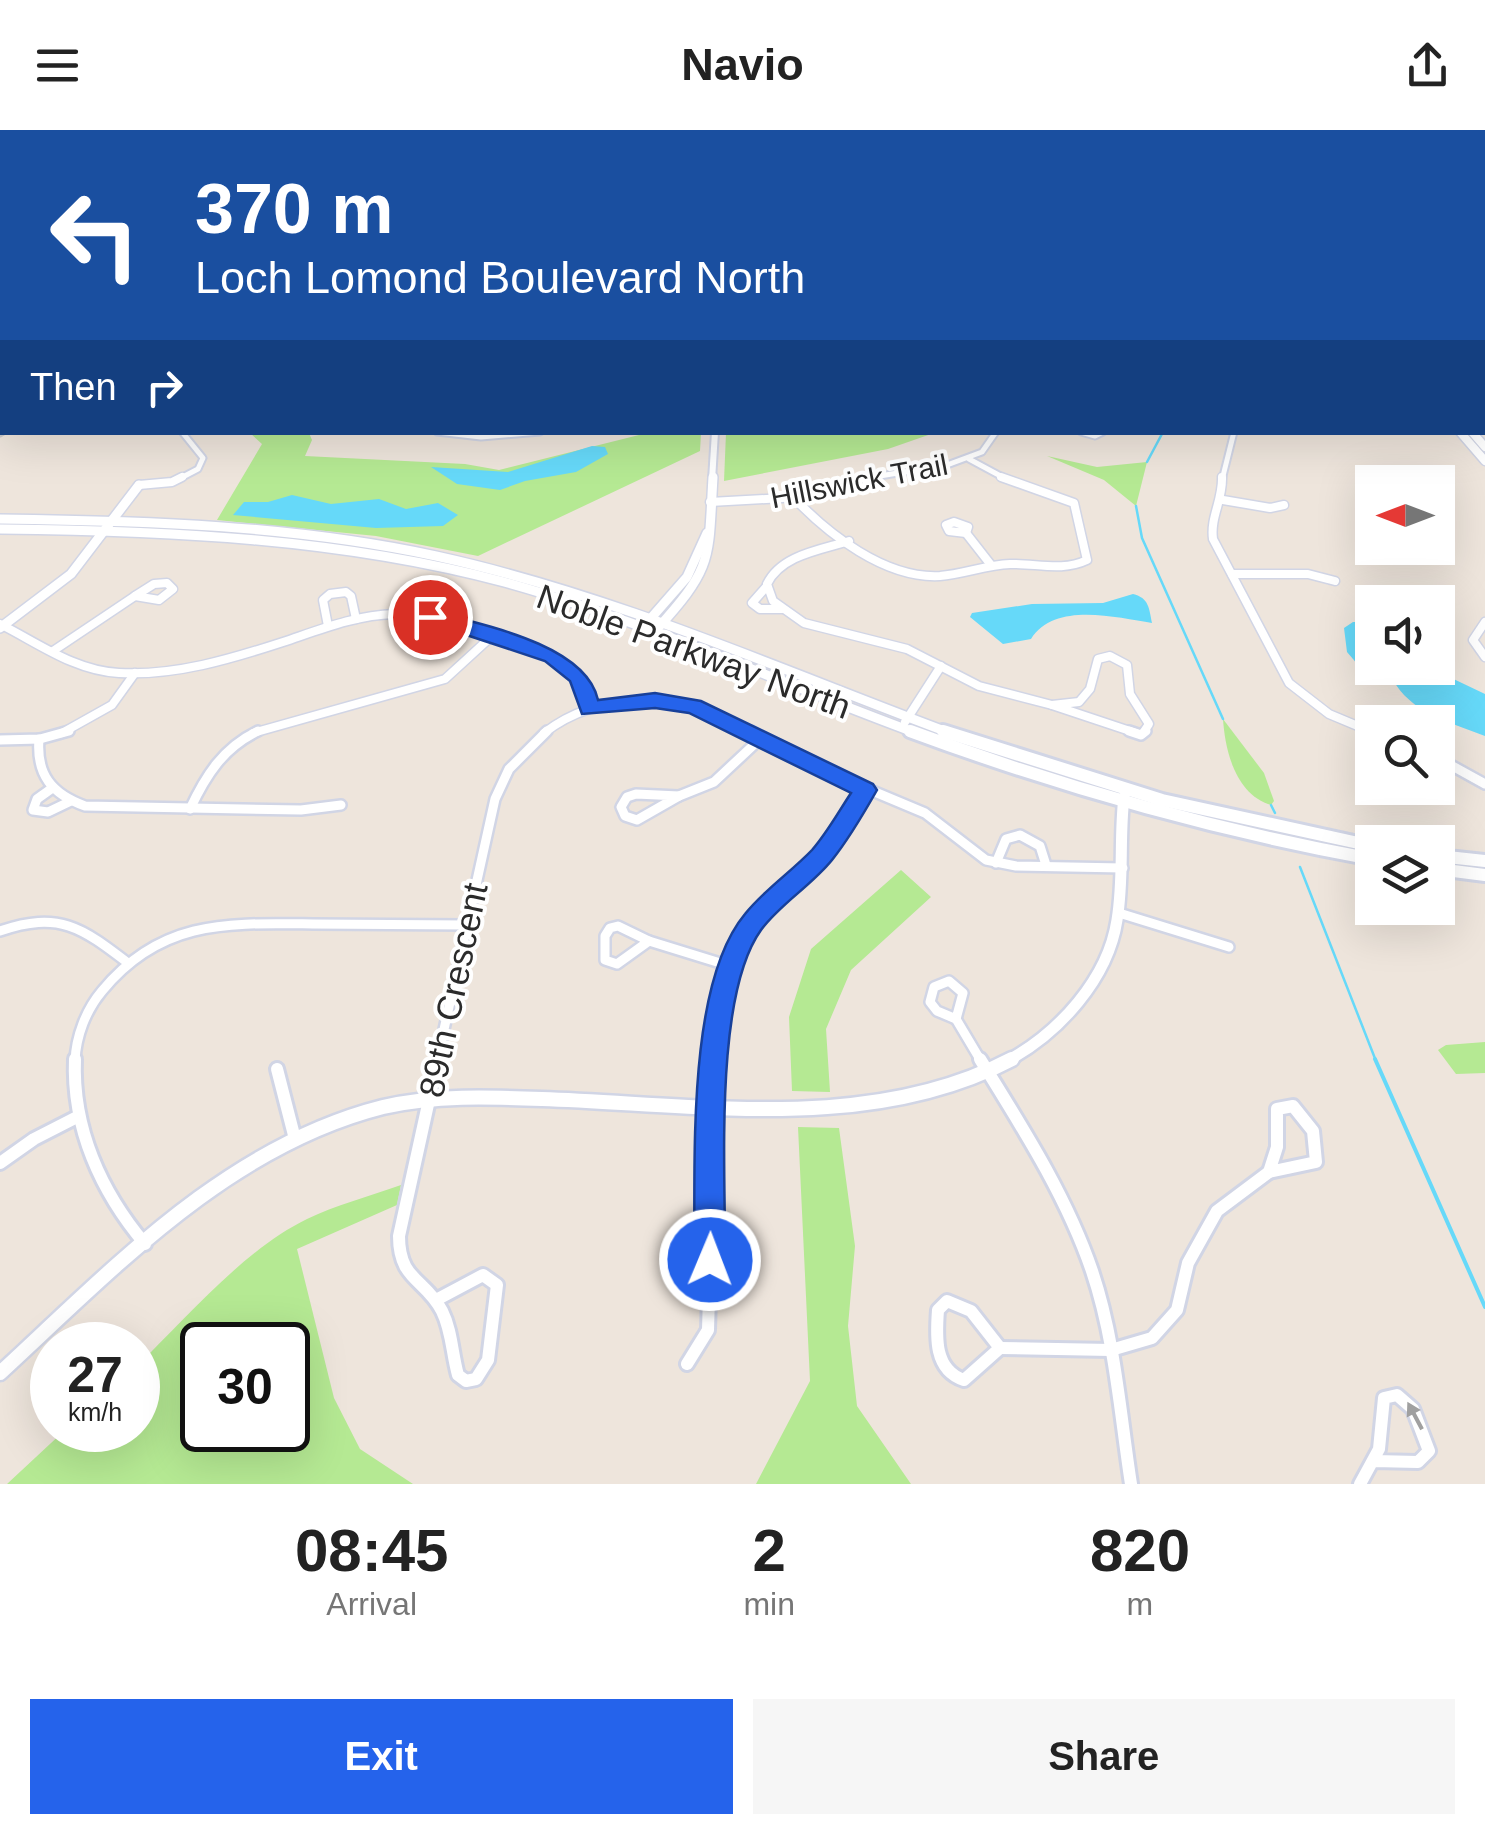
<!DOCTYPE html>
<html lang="en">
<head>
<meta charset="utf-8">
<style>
  :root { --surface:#fff; --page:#f6f6f6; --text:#222; --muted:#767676; --accent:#2563eb }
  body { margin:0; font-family:Arial,sans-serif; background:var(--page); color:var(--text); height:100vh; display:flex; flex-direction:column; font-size:38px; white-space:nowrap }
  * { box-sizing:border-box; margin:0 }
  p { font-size:32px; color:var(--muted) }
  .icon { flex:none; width:55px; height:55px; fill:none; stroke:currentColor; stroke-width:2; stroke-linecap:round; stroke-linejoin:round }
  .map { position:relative; height:1354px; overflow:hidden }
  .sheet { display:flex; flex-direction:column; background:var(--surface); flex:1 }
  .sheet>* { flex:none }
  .banner { position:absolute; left:0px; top:0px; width:1485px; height:305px; box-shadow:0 10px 40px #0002; background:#1a4fa0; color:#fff; overflow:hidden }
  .needle { width:65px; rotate:270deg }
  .buttons { position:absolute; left:1355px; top:335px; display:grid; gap:20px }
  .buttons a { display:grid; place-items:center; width:100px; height:100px; border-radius:0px; background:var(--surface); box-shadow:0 10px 40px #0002; font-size:50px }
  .speed { position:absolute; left:30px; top:1192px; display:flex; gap:20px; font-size:50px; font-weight:700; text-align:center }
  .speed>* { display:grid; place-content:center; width:130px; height:130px; border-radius:50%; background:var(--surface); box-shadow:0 10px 40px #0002; line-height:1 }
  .speed small { font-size:25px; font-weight:400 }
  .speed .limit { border:5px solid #111; border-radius:15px; background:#fff; color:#111 }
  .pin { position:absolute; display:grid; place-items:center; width:85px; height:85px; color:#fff; margin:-42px; border:5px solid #fff; border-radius:50%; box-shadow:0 2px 10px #0007 }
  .me { position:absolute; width:110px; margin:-55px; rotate:1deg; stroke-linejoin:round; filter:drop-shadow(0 0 8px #0008) }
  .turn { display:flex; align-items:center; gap:35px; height:210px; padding:0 30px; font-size:45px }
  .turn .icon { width:130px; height:130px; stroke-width:2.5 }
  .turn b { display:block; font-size:70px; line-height:85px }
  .then { display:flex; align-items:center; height:95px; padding:0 30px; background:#0003; gap:20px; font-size:38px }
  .eta { display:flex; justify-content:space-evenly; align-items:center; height:170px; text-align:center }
  .eta b { font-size:60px; font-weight:700; line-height:70px }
  .cta { display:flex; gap:20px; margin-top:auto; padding:20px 30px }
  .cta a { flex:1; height:115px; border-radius:0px; background:var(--accent); color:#fff; font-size:40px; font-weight:700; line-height:115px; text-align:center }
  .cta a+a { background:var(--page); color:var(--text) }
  header { display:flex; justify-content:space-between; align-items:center; height:130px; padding:0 30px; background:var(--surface); font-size:45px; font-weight:700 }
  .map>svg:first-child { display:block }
  .green { fill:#b5e993; fill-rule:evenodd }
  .water { fill:#66d9f9 }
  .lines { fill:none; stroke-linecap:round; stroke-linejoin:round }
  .stream-far1 { stroke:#66d9f9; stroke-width:2.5 }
  .stream { stroke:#66d9f9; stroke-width:4 }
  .minor-far4-casing { stroke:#d1d5e5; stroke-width:6 }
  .minor-far3-casing { stroke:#d1d5e5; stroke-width:9 }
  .minor-far2-casing { stroke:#d1d5e5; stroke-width:11 }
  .minor-far1-casing { stroke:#d1d5e5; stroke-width:14 }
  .minor-casing { stroke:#d1d5e5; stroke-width:18 }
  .tertiary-far3-casing { stroke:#d1d5e5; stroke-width:10 }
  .tertiary-far2-casing { stroke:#d1d5e5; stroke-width:12 }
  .tertiary-far1-casing { stroke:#d1d5e5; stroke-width:16 }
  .tertiary-casing { stroke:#d1d5e5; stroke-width:19 }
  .secondary-far2-casing { stroke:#d1d5e5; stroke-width:11 }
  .secondary-far1-casing { stroke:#d1d5e5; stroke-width:12 }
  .secondary-casing { stroke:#d1d5e5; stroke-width:18 }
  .motorway-casing { stroke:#c8c8c8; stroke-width:5 }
  .minor-far4 { stroke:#fff; stroke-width:4 }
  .minor-far3 { stroke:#fff; stroke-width:5 }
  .minor-far2 { stroke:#fff; stroke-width:8 }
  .minor-far1 { stroke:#fff; stroke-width:9 }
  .minor { stroke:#fff; stroke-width:12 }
  .tertiary-far3 { stroke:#fff; stroke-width:6 }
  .tertiary-far2 { stroke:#fff; stroke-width:9 }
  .tertiary-far1 { stroke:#fff; stroke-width:11 }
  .tertiary { stroke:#fff; stroke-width:14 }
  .secondary-far2 { stroke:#fff; stroke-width:8 }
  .secondary-far1 { stroke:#fff; stroke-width:9 }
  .secondary { stroke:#fff; stroke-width:12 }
  .motorway { fill:#ff9756; fill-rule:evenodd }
  .oneway { fill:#a0a0a0 }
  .route { fill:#2563eb; stroke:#184099; stroke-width:2.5 }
  .labels { text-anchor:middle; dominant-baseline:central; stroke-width:8; stroke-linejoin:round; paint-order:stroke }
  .far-street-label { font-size:30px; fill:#2b2b2b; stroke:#fff }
  .street-label { font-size:35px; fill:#2b2b2b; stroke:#fff }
</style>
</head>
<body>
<header><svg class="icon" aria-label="menu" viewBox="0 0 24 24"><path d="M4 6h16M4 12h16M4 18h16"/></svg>Navio<svg class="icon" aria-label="share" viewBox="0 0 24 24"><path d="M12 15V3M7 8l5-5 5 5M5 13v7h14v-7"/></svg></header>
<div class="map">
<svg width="1485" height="1354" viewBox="0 0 1485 1354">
  <rect width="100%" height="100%" fill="#eee5dc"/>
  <g class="green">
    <path d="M 250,303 L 309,303 L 312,310 L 305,326 L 465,334 L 499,340 L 647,303 L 701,303 L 700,321 L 478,426 L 376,406 L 217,390 L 262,314 Z"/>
    <path d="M 726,303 L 934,303 L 888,319 L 724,351 Z"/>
    <path d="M 1047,326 L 1097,337 L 1147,332 L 1136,376 L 1104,350 Z"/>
    <path d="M 1223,589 L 1264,643 L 1274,671 L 1271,675 C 1236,665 1225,621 1223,589 Z"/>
    <path d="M 901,740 L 931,767 L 851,840 L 826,899 L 830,962 L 792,961 L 789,887 L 811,819 Z"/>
    <path d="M 1485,912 L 1485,943 L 1456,944 L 1438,920 L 1446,915 Z"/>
    <path d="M 798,997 L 839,998 L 855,1116 L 848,1196 L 857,1276 L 911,1354 L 756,1354 L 810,1251 Z"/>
    <path d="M 401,1055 L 397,1075 L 297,1119 L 334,1268 L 360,1319 L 413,1354 L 7,1354 L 65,1300 L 138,1300 L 138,1235 C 187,1187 245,1119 307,1089 C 336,1075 370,1066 401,1055 ZM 202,1215 L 288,1215 L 288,1300 L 202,1300 Z"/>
  </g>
  <g class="water">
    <path d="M 592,316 L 605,317 L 608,324 L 576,342 L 525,351 L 500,360 L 457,354 L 431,337 L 508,342 Z"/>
    <path d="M 292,365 L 331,374 L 379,369 L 406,379 L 438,373 L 458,385 L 443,396 L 376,398 L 233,385 L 244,372 L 268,372 Z"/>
    <path d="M 1133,464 C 1149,468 1149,478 1152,493 C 1117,488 1055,471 1031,509 L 1003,514 L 970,487 L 972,483 L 1032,474 L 1103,473 Z"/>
    <path d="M 1353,492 L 1372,492 L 1372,527 L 1365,536 L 1359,536 L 1347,522 L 1344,498 Z"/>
    <path d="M 1407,539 L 1443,544 L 1485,564 L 1485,606 C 1450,592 1410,583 1392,548 Z"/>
  </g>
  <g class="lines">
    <g class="stream-far1">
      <path d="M 1147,332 L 1163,302"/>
      <path d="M 1136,376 L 1142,408 L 1223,589"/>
      <path d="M 1271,675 L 1275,683"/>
      <path d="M 1300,737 L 1376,931"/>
    </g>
    <path class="stream" d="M 1375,929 L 1485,1177"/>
    <defs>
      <g id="minor-far4">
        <path d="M 1457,0 L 1461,2"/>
        <path d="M 52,2 L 57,0"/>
        <path d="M 308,2 L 318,0"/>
        <path d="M 550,2 L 659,2"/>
        <path d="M 689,2 L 700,2"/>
        <path d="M 758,2 L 768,1"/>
      </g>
      <g id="minor-far3">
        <path d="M 437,302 L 481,307 L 540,302"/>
        <path d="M 1081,302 L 1095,306 L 1103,302"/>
        <path d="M 969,329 L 1008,350"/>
        <path d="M 177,350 L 198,339 L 203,328 L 182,302"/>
        <path d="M 855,350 L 947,335 L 982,322 L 996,302"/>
        <path d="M 1222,350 L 1234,302"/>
      </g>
      <g id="minor-far2">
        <path d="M 1222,347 C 1223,370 1210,387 1213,409 L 1289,553 L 1329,584 L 1372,602"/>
        <path d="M 139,355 L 172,352 L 182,347"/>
        <path d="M 792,366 C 828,404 885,449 940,446 C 964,444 986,435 1010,434 C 1036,433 1062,442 1087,430 L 1074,373 L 1001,347"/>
        <path d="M 1223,370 L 1270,378 L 1284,375"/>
        <path d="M 710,372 L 783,368 L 865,347"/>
        <path d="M 954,392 L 968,397 L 966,403 L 949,401 L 946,395 Z"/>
        <path d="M 966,403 L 991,435"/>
        <path d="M 849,411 C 820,420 781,425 767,454 L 773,471 L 804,493 L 907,519 L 979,556 L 1052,575"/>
        <path d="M 1232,444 L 1308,444 L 1335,451"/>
        <path d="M 167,453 L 173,459 L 159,470 L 135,466 L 154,454 Z"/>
        <path d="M 767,456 L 752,473 L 760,479 L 782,479"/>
        <path d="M 1485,492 L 1473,510 L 1485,527"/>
        <path d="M 0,494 C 38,513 75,541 119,543 C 175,546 231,529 283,512 C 319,500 356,485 394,484 C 433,483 470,498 506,509 C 545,522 577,536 589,578"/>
        <path d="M 328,496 L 323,470 L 330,464 L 346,462 L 351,466 L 356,489"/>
        <path d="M 53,521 L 135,466"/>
        <path d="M 905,592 L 941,536"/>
        <path d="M 62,603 L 112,575 L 135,543"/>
        <path d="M 253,603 L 445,549 L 492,506"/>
        <path d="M 544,603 C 608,554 689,568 755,603"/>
        <path d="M 1136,603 L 1052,575 L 1079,572 L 1090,559 L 1098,529 L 1110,526 L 1127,535 L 1130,564 L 1149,594 L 1143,603"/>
      </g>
      <g id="minor-far1">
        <path d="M 751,601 L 820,639 L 925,683 L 986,730 L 1016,736 L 1123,738"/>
        <path d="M 1129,601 L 1141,605 L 1146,601"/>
        <path d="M 39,609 C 36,645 52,664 85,676 L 301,680 L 341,675"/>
        <path d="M 0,610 L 40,609 L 69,601"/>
        <path d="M 1438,628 L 1485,654"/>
        <path d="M 51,659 L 37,669 L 33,680 L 48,682 L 71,671"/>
        <path d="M 636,664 L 679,666 L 637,690 L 625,686 L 621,677 L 627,667 Z"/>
        <path d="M 679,666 L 714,652 L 760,609"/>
        <path d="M 190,679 C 206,645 223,618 258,601"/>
        <path d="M 996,733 L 1006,709 L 1020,705 L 1040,716 L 1046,735"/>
        <path d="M 1119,783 L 1229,817"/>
        <path d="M 618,796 L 649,811 L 617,834 L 605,830 L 605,806 L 610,798 Z"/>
        <path d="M 0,801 C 59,781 81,797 128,833"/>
        <path d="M 649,811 L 730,836"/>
        <path d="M 949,851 L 963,863 L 956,889 L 937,881 L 930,872 L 934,857 Z"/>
        <path d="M 956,889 L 981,931"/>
        <path d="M 75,931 C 76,906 86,880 102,861 C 161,789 228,793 313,794 C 364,794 416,795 467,795"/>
        <path d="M 437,931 L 495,669 L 509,639 L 547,601"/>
        <path d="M 716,931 L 720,876 L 730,836 L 752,793 L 823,724 L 866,660"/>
      </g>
      <g id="minor">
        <path d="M 75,929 C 72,998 101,1062 145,1114"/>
        <path d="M 980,929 C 1022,997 1066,1065 1092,1141 C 1115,1209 1120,1283 1131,1354"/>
        <path d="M 277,939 L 295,1009"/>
        <path d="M 1293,976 L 1313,1001 L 1316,1032 L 1269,1042 L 1277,1017 L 1277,979 Z"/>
        <path d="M 0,1033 L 34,1009 L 79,986"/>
        <path d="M 436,1170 L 483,1145 L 497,1155 L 488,1230 L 476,1249 L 466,1251 L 458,1245 C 452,1224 452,1201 442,1181 C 425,1148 399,1151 399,1106 L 438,929"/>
        <path d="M 947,1171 L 971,1181 L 1000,1218 L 964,1250 C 934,1240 936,1207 938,1180 Z"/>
        <path d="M 1000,1218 L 1111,1220 L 1152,1208 L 1177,1180 L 1188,1133 L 1217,1081 L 1269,1042"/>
        <path d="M 687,1234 L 708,1200 L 716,929"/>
        <path d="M 1360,1354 L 1379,1319 L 1384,1268 L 1397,1265 L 1413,1279 L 1429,1321 L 1418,1332 L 1374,1331"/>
      </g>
      <path id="tertiary-far3" d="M 712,350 L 715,302"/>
      <g id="tertiary-far2">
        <path d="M 645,495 L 687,447 L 707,403"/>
        <path d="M 0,498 L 71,444 L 139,355"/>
        <path d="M 657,499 C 714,436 708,430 713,347"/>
      </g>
      <path id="tertiary-far1" d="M 1007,931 C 1059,903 1108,849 1117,790 C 1124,749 1119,708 1124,667"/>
      <path id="tertiary" d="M 0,1243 C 113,1139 228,1016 383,977 C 435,965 489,967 542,969 C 697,974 870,1004 1012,929"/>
      <g id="secondary-far2">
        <path d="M 1460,302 L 1485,331"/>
        <path d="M 1472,302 L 1485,317"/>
      </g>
      <g id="secondary-far1">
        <path d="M 0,389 C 146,391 293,395 436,426 C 614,465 781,540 950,603"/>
        <path d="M 0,399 C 169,401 339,408 504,452 C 645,491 780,553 916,603"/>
      </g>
      <g id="secondary">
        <path d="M 910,601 C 1061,657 1213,700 1372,729"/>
        <path d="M 943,601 L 1162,670 L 1372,716"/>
        <path d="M 1438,726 L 1485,731"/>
        <path d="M 1438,739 L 1485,745"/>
      </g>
      <g id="motorway">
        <path d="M 2,203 L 2,209 L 0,210 L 0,204 Z"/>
        <path d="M 2,216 L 2,224 L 0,225 L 0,217 Z"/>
        <path d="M 2,236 L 2,243 L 0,244 L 0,237 Z"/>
        <path d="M 0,295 L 2,295 L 2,302 L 5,302 L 0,305 Z"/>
      </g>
    </defs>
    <use href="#minor-far4" class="minor-far4-casing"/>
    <use href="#minor-far3" class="minor-far3-casing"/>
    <use href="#minor-far2" class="minor-far2-casing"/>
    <use href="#minor-far1" class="minor-far1-casing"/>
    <use href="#minor" class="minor-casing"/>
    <use href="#tertiary-far3" class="tertiary-far3-casing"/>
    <use href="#tertiary-far2" class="tertiary-far2-casing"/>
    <use href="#tertiary-far1" class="tertiary-far1-casing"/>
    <use href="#tertiary" class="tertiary-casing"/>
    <use href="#secondary-far2" class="secondary-far2-casing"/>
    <use href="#secondary-far1" class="secondary-far1-casing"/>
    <use href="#secondary" class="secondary-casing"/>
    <use href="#motorway" class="motorway-casing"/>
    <use href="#minor-far4" class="minor-far4"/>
    <use href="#minor-far3" class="minor-far3"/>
    <use href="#minor-far2" class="minor-far2"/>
    <use href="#minor-far1" class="minor-far1"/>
    <use href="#minor" class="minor"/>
    <use href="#tertiary-far3" class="tertiary-far3"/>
    <use href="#tertiary-far2" class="tertiary-far2"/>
    <use href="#tertiary-far1" class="tertiary-far1"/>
    <use href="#tertiary" class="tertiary"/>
    <use href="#secondary-far2" class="secondary-far2"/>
    <use href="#secondary-far1" class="secondary-far1"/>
    <use href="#secondary" class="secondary"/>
    <use href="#motorway" class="motorway"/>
  </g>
  <defs><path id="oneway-solid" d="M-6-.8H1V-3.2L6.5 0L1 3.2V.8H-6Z" transform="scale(2.5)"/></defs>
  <use class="oneway" href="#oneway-solid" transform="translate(1415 1286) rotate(-118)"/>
  <path class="route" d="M 430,481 C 480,494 586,514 598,570 L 655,563 L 701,571 L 873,654 L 877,660 C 864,683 848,710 832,730 C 811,756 780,774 761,800 C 713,867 726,1047 725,1130 L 721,1142 L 710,1146 L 698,1142 L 694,1130 C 696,1038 685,856 745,784 C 764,760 791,742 812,720 C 827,703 839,681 851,663 L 689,583 L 655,578 L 582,584 L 570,551 L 545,531 L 424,491 L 424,483 Z"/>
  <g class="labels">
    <g class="far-street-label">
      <text transform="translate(859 351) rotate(-11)">Hillswick Trail</text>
    </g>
    <g class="street-label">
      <text transform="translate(694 521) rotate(20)">Noble Parkway North</text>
      <text transform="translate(453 860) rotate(-78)">89th Crescent</text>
    </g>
  </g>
</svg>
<div class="buttons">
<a><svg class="needle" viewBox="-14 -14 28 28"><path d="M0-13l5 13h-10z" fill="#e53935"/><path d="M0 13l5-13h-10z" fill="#767676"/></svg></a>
<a><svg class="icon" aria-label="sound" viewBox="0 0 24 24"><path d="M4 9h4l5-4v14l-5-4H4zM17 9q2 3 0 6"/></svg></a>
<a><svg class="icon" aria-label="search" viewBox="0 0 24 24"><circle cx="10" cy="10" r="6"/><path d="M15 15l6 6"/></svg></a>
<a><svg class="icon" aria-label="layers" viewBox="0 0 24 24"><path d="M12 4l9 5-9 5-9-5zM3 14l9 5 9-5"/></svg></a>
</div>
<div class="speed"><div>27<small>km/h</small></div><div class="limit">30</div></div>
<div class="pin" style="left:430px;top:487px;background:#d93025"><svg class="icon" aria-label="arrive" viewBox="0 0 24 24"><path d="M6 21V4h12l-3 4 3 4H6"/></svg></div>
<svg class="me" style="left:710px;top:1130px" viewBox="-20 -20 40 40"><circle r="17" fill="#2563eb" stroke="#fff" stroke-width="3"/><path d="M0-11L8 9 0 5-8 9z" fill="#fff"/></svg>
<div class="banner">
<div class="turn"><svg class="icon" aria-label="left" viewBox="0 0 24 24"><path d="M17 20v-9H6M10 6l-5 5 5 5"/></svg><div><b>370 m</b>Loch Lomond Boulevard North</div></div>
<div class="then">Then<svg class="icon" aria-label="right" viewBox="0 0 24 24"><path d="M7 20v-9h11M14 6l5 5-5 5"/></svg></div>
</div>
</div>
<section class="sheet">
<div class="eta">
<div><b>08:45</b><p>Arrival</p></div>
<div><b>2</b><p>min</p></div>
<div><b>820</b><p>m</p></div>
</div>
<div class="cta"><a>Exit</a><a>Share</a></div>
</section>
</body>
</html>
